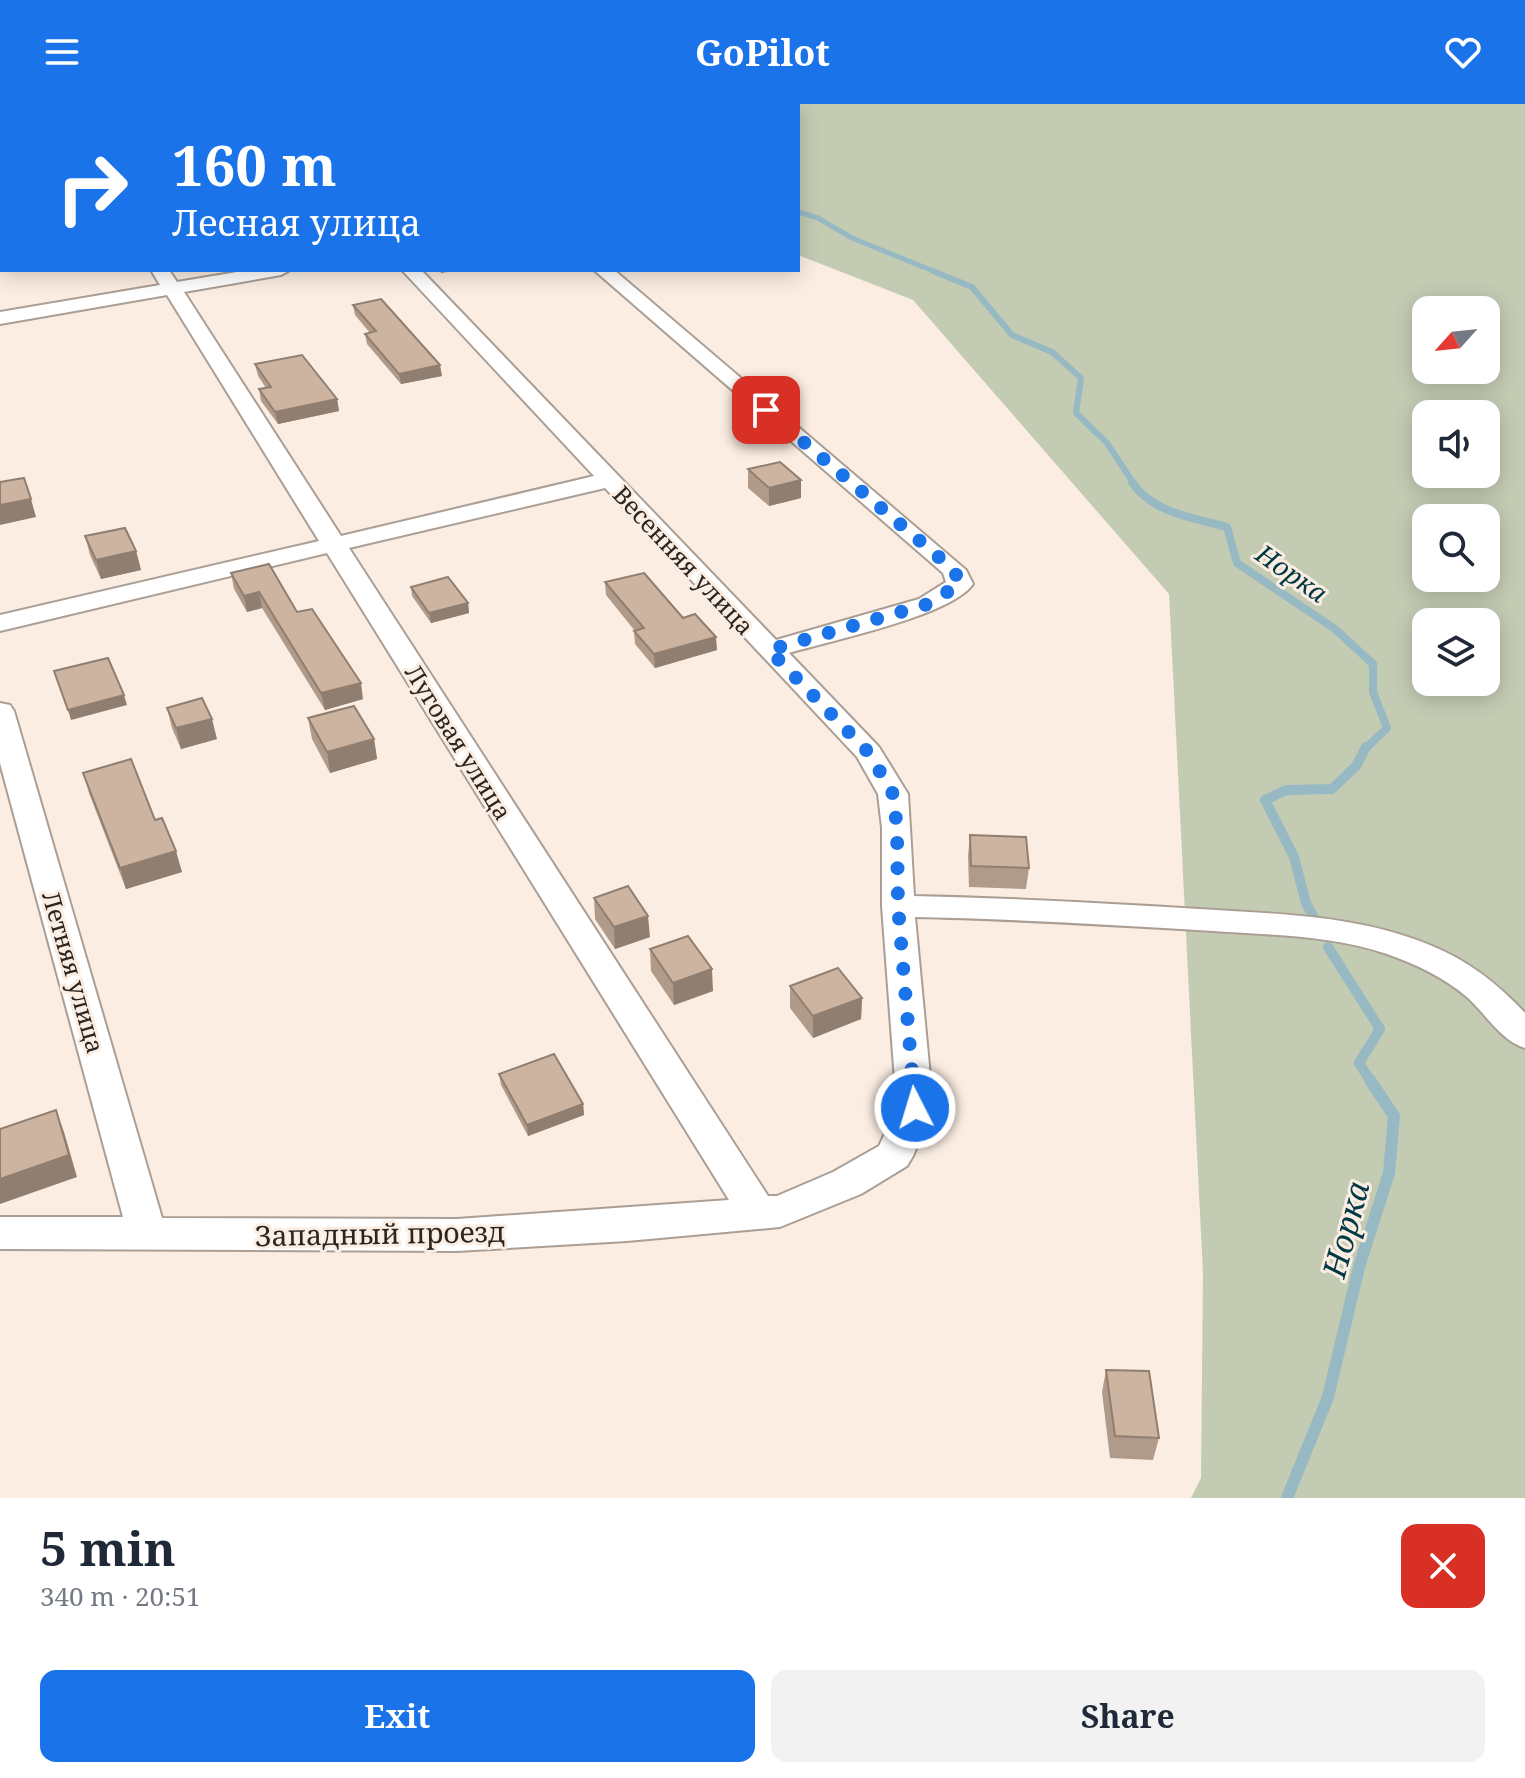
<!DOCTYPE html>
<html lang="en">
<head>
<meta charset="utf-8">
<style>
  :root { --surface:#fff; --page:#f2f2f3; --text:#1f2937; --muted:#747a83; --accent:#1a73e8 }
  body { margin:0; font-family:"Noto Serif",serif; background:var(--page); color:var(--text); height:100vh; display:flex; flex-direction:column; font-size:30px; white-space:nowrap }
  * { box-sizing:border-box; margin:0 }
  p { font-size:26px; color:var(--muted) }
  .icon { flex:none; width:44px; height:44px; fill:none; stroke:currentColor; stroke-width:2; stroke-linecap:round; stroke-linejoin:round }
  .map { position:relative; height:1394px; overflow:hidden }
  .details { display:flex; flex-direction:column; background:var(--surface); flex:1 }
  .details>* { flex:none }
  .guide { position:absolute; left:0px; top:0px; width:800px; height:168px; box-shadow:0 4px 20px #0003; background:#1a73e8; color:#fff; overflow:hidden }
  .needle { width:52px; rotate:243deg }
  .tools { position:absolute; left:1412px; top:192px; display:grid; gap:16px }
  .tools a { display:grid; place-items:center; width:88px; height:88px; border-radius:16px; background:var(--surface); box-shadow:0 4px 20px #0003; font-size:40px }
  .pin { position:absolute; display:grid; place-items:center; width:68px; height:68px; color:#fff; margin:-34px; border-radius:16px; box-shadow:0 4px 12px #0006 }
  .me { position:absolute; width:88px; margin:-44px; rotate:355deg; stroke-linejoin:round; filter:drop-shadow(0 0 6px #0008) }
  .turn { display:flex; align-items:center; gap:28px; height:168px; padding:0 40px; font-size:36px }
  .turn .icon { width:104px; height:104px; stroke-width:2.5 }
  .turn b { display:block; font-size:56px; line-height:68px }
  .round { display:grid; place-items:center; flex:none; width:84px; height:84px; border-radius:16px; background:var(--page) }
  .head { display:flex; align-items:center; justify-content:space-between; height:136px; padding:0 40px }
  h1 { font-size:48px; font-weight:700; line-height:60px }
  .button { display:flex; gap:16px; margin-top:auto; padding:16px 40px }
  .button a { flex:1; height:92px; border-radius:16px; background:var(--accent); color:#fff; font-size:32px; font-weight:700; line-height:92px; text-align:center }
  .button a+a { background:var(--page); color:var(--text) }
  header { display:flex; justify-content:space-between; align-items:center; height:104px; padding:0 40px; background:var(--accent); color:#fff; font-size:36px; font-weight:700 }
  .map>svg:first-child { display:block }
  .green { fill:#c4cbb3; fill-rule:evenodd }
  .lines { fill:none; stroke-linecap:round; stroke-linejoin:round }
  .stream-far4 { stroke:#96b9c3; stroke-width:5 }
  .stream-far3 { stroke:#96b9c3; stroke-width:6 }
  .stream-far2 { stroke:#96b9c3; stroke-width:8 }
  .stream-far1 { stroke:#96b9c3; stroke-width:10 }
  .stream { stroke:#96b9c3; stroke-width:12 }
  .street-casing { stroke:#ab9e94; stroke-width:4 }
  .street { fill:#fff; fill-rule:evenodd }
  .wall { fill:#b09b8a }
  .shaded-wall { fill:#907e70 }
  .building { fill:#cdb4a0; stroke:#907e70; stroke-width:2 }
  .route { stroke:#1a73e8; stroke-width:14; stroke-dasharray:0 25.2 }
  .labels { text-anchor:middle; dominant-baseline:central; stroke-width:6; stroke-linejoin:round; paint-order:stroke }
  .street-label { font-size:24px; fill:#2b2521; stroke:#fbede2 }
  .water-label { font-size:26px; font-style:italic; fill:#013a45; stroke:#fbede2 }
  .near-street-label { font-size:28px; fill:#2b2521; stroke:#fbede2 }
  .near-water-label { font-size:32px; font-style:italic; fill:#013a45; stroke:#fbede2 }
</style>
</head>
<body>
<header><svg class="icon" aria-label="menu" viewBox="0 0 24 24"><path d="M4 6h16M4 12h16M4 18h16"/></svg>GoPilot<svg class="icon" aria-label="heart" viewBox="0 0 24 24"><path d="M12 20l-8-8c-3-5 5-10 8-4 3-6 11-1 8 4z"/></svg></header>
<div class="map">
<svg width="1525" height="1394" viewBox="0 0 1525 1394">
  <rect width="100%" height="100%" fill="#fbede2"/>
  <path class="green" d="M 472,0 L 1525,0 L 1525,1394 L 1191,1394 L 1201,1374 L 1203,1169 L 1169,490 L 913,196 L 798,151 L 798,2 ZM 1426,206 L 1486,206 L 1486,266 L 1426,266 ZM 1426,310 L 1486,310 L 1486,370 L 1426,370 ZM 1426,414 L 1486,414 L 1486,474 L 1426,474 ZM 1426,518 L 1486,518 L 1486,578 L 1426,578 Z"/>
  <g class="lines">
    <g class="stream-far4">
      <path d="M 544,0 L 549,2"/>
      <path d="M 798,108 L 818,114 L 852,134 L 938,169"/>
    </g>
    <path class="stream-far3" d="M 933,167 L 972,183 L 1012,231 L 1052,248 L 1081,274 L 1076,309 L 1107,339 L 1134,380"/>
    <path class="stream-far2" d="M 1132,378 C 1152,409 1194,414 1227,423 L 1237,459 L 1335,525 L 1373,560 L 1373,588 L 1387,624 L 1365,645"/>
    <g class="stream-far1">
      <path d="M 1313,812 L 1306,799 L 1294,753 L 1265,696 L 1286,686 L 1332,685 L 1356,662 L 1366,643"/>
      <path d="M 1328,843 L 1380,925 L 1359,959 L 1371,978"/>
    </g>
    <path class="stream" d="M 1287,1394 L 1328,1293 L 1359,1163 L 1389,1069 L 1394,1012 L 1370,976"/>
    <defs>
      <g id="street">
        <path d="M 151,0 L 180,0 L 181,2 L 152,2 Z"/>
        <path d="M 2,54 L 2,66 L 0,67 L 0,55 Z"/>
        <path d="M 151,166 L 169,166 L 177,178 L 249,166 L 290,166 L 281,171 L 184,188 L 341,432 L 594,372 L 402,166 L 421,166 L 776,536 L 919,495 L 946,478 L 943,469 L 594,166 L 614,166 L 966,466 L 973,480 C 951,512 829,537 789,549 L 879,643 L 908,690 L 914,792 C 1009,794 1104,799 1199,805 C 1277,810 1359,811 1432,842 C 1469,857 1498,880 1525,909 L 1525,944 C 1501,937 1485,909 1467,893 C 1443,873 1416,860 1387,850 C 1332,831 1270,831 1213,827 C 1114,821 1014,815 915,813 L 933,1004 L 913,1052 L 907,1062 L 861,1090 L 780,1123 L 627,1137 L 457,1147 L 0,1145 L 0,1113 L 123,1113 L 0,659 L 0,599 L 10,601 L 14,607 L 162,1114 L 457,1115 L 729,1096 L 327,449 L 0,527 L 0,511 L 319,437 L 167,191 L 0,220 L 0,208 L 160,181 ZM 605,384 L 857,653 L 878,690 L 882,724 L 882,802 L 897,1004 L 879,1042 L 833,1068 L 777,1092 L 768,1092 L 349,444 Z"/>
      </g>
    </defs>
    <use href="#street" class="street-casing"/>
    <use href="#street" class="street"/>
  </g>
  <g class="wall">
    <path d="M 353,201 L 442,272 L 401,280 L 367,240 L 365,230 L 370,229 L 355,211 Z"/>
    <path d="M 255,260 L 337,295 L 339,307 L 278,320 L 261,297 L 259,285 L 266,284 L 258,272 Z"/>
    <path d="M 748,365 L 801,394 L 769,402 L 748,384 Z"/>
    <path d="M 85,432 L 136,447 L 141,466 L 101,475 L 90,451 Z"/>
    <path d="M 231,469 L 297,508 L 363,595 L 325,606 L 262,504 L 247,508 L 234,485 Z"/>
    <path d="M 605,478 L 683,514 L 717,546 L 655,564 L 635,540 L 634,527 L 635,527 L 606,491 Z"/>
    <path d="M 411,483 L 468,499 L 469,509 L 431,519 L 412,492 Z"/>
    <path d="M 167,604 L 217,635 L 181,645 L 172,624 Z"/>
    <path d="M 308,614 L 374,635 L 377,655 L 330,669 L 312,635 Z"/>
    <path d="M 83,669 L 155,716 L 182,768 L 126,785 L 89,689 Z"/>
    <path d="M 970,731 L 1029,764 L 1026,785 L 969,783 L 968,752 Z"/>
    <path d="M 594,794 L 650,833 L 615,845 L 595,815 Z"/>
    <path d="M 650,845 L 713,887 L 674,901 L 651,867 Z"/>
    <path d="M 790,882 L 862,894 L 861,915 L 813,934 L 790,904 Z"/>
    <path d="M 499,970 L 583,1000 L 584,1011 L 528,1032 L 501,981 Z"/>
    <path d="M 1106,1266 L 1159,1334 L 1153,1356 L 1110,1354 L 1102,1288 Z"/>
  </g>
  <g class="shaded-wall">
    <path d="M 440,166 L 459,166 L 441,169 Z"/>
    <path d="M 440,261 L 442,272 L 401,280 L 399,270 Z"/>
    <path d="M 337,295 L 339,307 L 278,320 L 275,308 Z"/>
    <path d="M 801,376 L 801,394 L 769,402 L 769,384 Z"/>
    <path d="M 31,395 L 36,413 L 0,421 L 0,401 Z"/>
    <path d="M 136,447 L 141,466 L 101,475 L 96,456 Z"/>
    <path d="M 259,488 L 262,504 L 247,508 L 244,492 Z"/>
    <path d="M 468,499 L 469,509 L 431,519 L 429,509 Z"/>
    <path d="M 716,533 L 717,546 L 655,564 L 654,550 Z"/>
    <path d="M 361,579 L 363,595 L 325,606 L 321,589 Z"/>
    <path d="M 124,591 L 127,601 L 71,616 L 68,606 Z"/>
    <path d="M 212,615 L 217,635 L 181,645 L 176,624 Z"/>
    <path d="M 374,635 L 377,655 L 330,669 L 327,648 Z"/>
    <path d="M 176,747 L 182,768 L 126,785 L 120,764 Z"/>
    <path d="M 648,812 L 650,833 L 615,845 L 614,823 Z"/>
    <path d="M 712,865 L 713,887 L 674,901 L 673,879 Z"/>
    <path d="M 862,894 L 861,915 L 813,934 L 813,912 Z"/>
    <path d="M 583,1000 L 584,1011 L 528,1032 L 527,1021 Z"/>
    <path d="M 56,1006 L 64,1028 L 77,1073 L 0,1100 L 0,1075 Z"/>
  </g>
  <g class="building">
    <path d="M 381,195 L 440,261 L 399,270 L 365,230 L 376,227 L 353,201 Z"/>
    <path d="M 302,251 L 337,295 L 275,308 L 259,285 L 271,283 L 255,260 Z"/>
    <path d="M 780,358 L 801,376 L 769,384 L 748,365 Z"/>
    <path d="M 24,374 L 31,395 L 0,401 L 0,378 Z"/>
    <path d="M 125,424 L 136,447 L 96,456 L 85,432 Z"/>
    <path d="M 269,460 L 297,508 L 312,505 L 361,579 L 321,589 L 259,488 L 244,492 L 231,469 Z"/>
    <path d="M 644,469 L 683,514 L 695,510 L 716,533 L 654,550 L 634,527 L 644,524 L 605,478 Z"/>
    <path d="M 448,473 L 468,499 L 429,509 L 411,483 Z"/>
    <path d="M 108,554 L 124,591 L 68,606 L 54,567 Z"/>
    <path d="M 202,594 L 212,615 L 176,624 L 167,604 Z"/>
    <path d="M 354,602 L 374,635 L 327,648 L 308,614 Z"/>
    <path d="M 131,655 L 155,716 L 162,714 L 176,747 L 120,764 L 83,669 Z"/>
    <path d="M 970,731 L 1026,733 L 1029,764 L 971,762 Z"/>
    <path d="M 628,782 L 648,812 L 614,823 L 594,794 Z"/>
    <path d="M 688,832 L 712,865 L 673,879 L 650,845 Z"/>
    <path d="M 838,864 L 862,894 L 813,912 L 790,882 Z"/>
    <path d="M 554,950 L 583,1000 L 527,1021 L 499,970 Z"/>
    <path d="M 56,1006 L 69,1051 L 0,1075 L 0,1025 Z"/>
    <path d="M 1106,1266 L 1149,1267 L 1159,1334 L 1115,1332 Z"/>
  </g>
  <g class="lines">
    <path class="route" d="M 766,306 L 954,466 L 960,480 L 928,500 L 769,546 L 869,649 L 893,690 L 897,724 L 898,802 L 915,1004"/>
  </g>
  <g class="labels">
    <g class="street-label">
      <text transform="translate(684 456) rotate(47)">Весенняя улица</text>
      <text transform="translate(459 638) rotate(58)">Луговая улица</text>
      <text transform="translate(74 868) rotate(74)">Летняя улица</text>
    </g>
    <g class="water-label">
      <text transform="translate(1292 469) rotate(35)">Норка</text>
    </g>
    <g class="near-street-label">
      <text transform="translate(380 1129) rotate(-1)">Западный проезд</text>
    </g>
    <g class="near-water-label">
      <text transform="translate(1345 1125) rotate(-75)">Норка</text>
    </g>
  </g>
</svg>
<div class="tools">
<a><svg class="needle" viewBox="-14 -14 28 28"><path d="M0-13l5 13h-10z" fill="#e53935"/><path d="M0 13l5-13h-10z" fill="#747a83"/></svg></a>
<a><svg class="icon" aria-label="sound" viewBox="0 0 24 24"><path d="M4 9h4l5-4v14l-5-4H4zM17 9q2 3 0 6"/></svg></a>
<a><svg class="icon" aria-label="search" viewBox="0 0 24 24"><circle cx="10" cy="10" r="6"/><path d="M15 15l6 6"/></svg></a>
<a><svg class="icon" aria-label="layers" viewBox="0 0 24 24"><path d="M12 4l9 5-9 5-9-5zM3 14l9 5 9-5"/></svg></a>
</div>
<div class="pin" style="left:766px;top:306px;background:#d93025"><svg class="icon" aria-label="arrive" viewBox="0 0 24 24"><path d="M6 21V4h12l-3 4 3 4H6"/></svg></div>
<svg class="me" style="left:915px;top:1004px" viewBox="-20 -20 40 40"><circle r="17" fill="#1a73e8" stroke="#fff" stroke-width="3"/><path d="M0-11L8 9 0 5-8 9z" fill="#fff"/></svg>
<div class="guide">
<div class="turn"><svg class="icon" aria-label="right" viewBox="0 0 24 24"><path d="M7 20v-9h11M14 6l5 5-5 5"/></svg><div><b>160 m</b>Лесная улица</div></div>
</div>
</div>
<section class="details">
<div class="head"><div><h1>5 min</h1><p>340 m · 20:51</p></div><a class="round" style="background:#d93025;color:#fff"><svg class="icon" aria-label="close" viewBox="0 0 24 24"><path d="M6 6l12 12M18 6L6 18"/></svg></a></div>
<div class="button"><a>Exit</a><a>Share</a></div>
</section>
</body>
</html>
